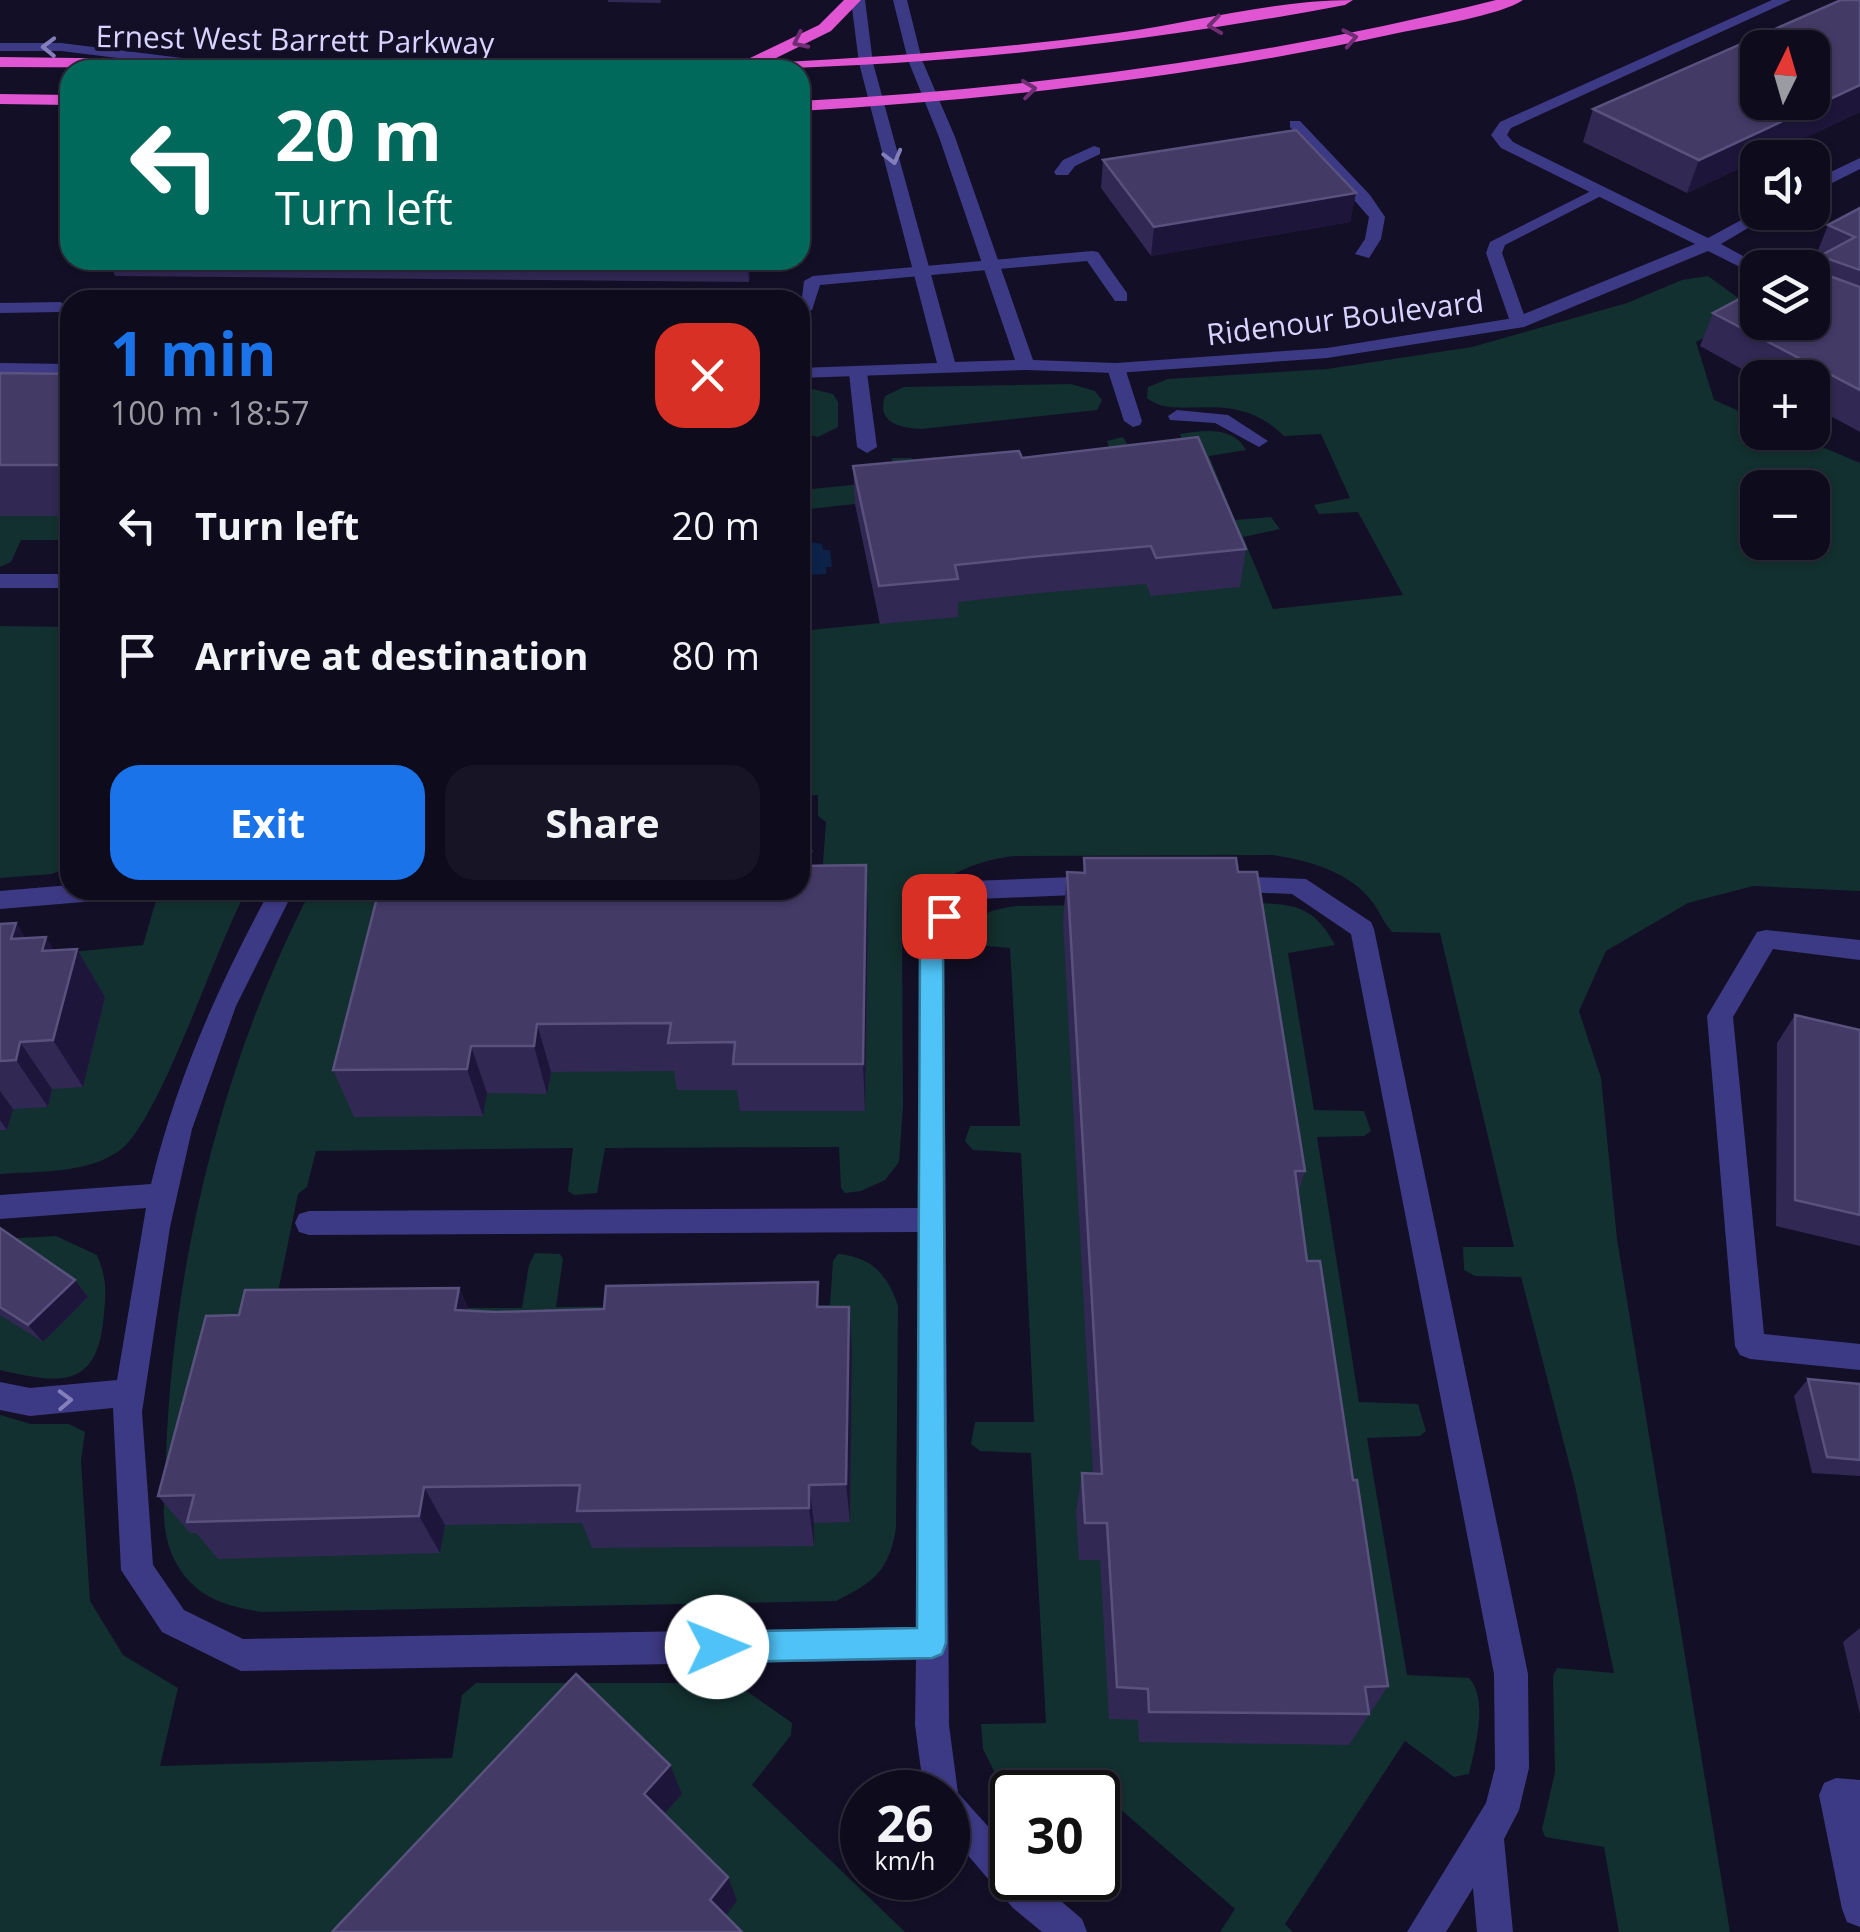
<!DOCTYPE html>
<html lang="en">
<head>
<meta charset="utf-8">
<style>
  :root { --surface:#0e0b1c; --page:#171425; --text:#f1f3f6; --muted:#9b9ba3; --line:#2e2b3b; --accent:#1a73e8 }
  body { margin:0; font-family:"Open Sans",sans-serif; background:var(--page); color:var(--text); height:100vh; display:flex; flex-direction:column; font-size:38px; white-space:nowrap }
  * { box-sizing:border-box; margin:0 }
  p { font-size:32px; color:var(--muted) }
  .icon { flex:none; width:55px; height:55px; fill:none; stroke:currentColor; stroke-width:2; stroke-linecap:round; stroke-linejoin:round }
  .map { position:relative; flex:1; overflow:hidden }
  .panel { position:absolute; left:60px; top:290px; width:750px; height:610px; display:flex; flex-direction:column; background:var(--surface); border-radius:30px; box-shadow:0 2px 8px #0004,0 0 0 2px var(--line) }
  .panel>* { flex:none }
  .top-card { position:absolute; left:60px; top:60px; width:750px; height:210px; border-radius:30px; box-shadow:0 2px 8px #0004,0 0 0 2px var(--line); background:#00695c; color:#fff; overflow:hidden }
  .needle { width:65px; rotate:5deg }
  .tools { position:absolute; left:1740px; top:30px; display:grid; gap:20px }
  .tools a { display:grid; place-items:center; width:90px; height:90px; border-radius:20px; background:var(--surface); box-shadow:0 2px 8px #0004,0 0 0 2px var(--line); font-size:50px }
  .speed { position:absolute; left:840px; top:1770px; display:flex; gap:20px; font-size:50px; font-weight:700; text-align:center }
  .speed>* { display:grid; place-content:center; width:130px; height:130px; border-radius:50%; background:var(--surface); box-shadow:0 2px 8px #0004,0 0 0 2px var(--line); line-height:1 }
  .speed small { font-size:25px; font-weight:400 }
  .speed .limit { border:5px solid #111; border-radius:15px; background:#fff; color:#111 }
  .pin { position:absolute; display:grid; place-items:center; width:85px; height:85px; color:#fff; margin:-42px; border-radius:20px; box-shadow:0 5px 15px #0006 }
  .me { position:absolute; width:110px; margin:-55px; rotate:89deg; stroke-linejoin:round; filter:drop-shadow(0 0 8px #0008) }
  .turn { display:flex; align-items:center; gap:35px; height:210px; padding:0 50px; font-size:45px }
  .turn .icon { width:130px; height:130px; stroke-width:2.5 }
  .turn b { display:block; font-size:70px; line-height:85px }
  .round { display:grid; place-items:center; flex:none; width:105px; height:105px; border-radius:30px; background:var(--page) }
  .headline { display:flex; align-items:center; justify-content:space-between; height:170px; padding:0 50px }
  h1 { font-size:60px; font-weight:700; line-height:75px; color:var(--accent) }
  .primary-button { display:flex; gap:20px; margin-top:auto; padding:20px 50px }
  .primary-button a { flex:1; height:115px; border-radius:30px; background:var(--accent); color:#fff; font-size:40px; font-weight:700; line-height:115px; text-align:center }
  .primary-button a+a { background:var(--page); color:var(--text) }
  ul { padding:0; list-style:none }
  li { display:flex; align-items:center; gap:30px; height:130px; padding:0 50px }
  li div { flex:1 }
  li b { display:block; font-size:38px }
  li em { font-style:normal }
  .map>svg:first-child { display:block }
  .green { fill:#12302f; fill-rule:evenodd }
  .water { fill:#0c2248 }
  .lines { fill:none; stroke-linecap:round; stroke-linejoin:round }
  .service { fill:#3d3a85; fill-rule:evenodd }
  .minor { fill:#3d3a85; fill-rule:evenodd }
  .trunk { fill:#e055d1; fill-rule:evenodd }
  .wall { fill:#312854 }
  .shaded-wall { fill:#1d163a }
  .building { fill:#433a66; stroke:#5a527e; stroke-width:2.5; fill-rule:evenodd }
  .oneway { stroke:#6f2e73 }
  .oneway2 { stroke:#837fbc }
  .route { fill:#4fc3f7; stroke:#337fa1; stroke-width:2.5 }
  .labels { text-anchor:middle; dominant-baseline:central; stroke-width:8; stroke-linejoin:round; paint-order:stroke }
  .far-street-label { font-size:30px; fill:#d9d4ff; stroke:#130f26 }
</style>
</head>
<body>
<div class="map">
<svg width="1860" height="1932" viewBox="0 0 1860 1932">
  <rect width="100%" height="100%" fill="#130f26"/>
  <g class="green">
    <path d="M 1708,276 L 1755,310 L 1696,342 L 1714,400 L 1757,419 L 1758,432 L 1789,433 L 1860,463 L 1860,891 L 1753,886 L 1688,903 L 1606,951 L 1579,1011 L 1601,1078 L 1617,1239 L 1730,1932 L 1619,1932 L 1604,1847 L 1545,1837 L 1542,1829 L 1555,1772 L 1553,1676 L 1557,1668 L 1614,1673 L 1575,1486 L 1521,1277 L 1475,1276 L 1464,1270 L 1463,1247 L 1514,1247 L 1440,933 L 1392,932 C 1384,923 1380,913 1374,904 C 1351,872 1311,861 1273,855 L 1014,856 C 968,861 922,884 902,928 L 903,1106 L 899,1162 L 885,1180 L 861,1191 L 845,1193 L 841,1188 L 839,1147 L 605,1148 L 597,1193 L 574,1195 L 568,1191 L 573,1148 L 316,1151 L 307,1187 L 298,1194 L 275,1307 L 522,1308 L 529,1265 L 535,1253 L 560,1254 L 563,1259 L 556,1307 L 830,1305 L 833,1261 L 838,1254 C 872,1257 888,1275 898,1306 L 896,1528 C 889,1571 874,1582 836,1601 L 262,1612 C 224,1606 194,1597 175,1561 C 158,1529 165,1490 166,1456 C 173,1262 222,1062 311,890 L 462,890 L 622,906 L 625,890 L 652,890 L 650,906 L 820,904 L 826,822 L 818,816 L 818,795 L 800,795 L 800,631 L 880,623 L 855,504 L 800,510 L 800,490 L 894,481 L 892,458 L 912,458 L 919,479 L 1114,461 L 1107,441 L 1123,437 L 1137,461 L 1187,455 L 1180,434 C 1202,430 1234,426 1246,450 L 1209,456 L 1235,520 L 1271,517 L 1280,529 L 1243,537 L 1273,609 L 1403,595 L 1358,512 L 1319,514 L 1314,505 L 1350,498 L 1321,434 L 1284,436 C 1233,385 1177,423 1147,398 L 1148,387 L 1168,379 L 1327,369 L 1472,347 L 1627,303 L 1682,280 ZM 1758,488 L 1812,488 L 1812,542 L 1758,542 Z"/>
    <path d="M 1071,384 L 1095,391 L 1102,400 L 1097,410 L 921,429 C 900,428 876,423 885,396 L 904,387 Z"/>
    <path d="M 800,386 L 833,394 L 838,402 L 838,427 L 818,437 L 800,433 Z"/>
    <path d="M 0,405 L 70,405 L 70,540 L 21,540 L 11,562 L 0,567 Z"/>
    <path d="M 0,626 L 70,627 L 70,841 L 59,871 L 52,874 L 0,878 Z"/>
    <path d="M 159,890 L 247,890 C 216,945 160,1122 119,1151 C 86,1174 39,1171 0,1174 L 0,959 L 143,945 Z"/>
    <path d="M 1257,903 C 1297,904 1315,908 1335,945 L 1288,953 L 1314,1110 L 1364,1111 L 1371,1131 L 1364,1136 L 1317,1137 L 1359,1402 L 1418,1404 L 1426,1431 L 1420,1436 L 1367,1438 L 1407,1675 L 1469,1678 C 1489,1700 1475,1747 1469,1774 L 1454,1777 L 1405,1741 L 1285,1924 L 1293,1932 L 1220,1932 L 1235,1909 L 1073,1768 L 1052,1792 L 1012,1792 L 1012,1807 L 983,1749 L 981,1724 L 1046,1723 L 1031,1453 L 980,1451 L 971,1444 L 975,1422 L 1034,1422 L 1021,1153 L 973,1150 L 965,1141 L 970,1126 L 1020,1126 L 1010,948 L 964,944 C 965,915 993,909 1017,906 Z"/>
    <path d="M 56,1236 L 97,1255 C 108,1280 106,1296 103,1323 C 95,1392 54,1382 0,1370 L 0,1239 Z"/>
    <path d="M 0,1415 L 31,1424 L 69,1424 L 85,1432 L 81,1461 L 90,1601 L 123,1655 L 178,1688 L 160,1766 L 452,1758 L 462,1695 L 476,1683 L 701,1683 L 748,1692 L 792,1723 L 791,1735 L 752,1785 L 905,1932 L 0,1932 Z"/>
  </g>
  <path class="water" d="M 800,540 L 822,544 L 823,550 L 830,550 L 832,567 L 826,567 L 826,574 L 810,575 L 807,588 L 800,594 Z"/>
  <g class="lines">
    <g class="service">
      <path d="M 0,43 L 61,43 L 190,59 L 197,63 L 190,67 L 61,51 L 0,51 Z"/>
      <path d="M 1290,121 L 1300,121 L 1370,195 L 1385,217 L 1381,239 L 1369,258 L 1355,254 L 1365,239 L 1369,217 L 1290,127 Z"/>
      <path d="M 1094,146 L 1100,148 L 1100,154 L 1075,166 L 1068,175 L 1056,175 L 1054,172 L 1063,160 Z"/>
      <path d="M 1595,189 L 1609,192 L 1505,245 L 1502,253 L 1527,323 L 1518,328 L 1512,327 L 1486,253 L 1490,242 Z"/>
      <path d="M 1092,251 L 1098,252 L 1127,293 L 1127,301 L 1115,301 L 1087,261 L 820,285 L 812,310 L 800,314 L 804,281 L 813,276 Z"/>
      <path d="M 0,303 L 60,302 L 69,307 L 60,312 L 0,313 Z"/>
      <path d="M 1116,363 L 1125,368 L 1142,421 L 1140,425 L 1133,427 L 1124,421 L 1107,368 Z"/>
      <path d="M 858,368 L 867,373 L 877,447 L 867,453 L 857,447 L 849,373 Z"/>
      <path d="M 1177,410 L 1228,415 L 1268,441 L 1259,447 L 1215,423 L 1170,420 L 1168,416 Z"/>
    </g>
    <g class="minor">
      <path d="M 851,0 L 865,0 L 873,63 L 955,362 L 1015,360 L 939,137 L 908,60 L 893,0 L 907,0 L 922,60 L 955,137 L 1033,360 L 1116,363 L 1327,348 L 1514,318 L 1695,244 L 1501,148 L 1491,135 L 1500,122 L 1772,0 L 1791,0 L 1511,128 L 1507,135 L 1513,142 L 1708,238 L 1758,211 L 1775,212 L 1721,244 L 1765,268 L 1758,268 L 1758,274 L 1752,273 L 1708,251 L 1524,327 L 1327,358 L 1116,373 L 1026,370 L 800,378 L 800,368 L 937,363 L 859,63 Z"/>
      <path d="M 1860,158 L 1860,169 L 1812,193 L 1812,181 Z"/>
      <path d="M 0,363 L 70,364 L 70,374 L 0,373 Z"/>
      <rect x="0" y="574" width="70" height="14"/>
      <path d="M 800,842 L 809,845 L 813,851 L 809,857 L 800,860 Z"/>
      <path d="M 1099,876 L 1111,885 L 1099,894 L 977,899 L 953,922 L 944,944 L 949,1725 L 958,1793 L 1012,1853 L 1012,1878 L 1034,1878 L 1082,1919 L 1087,1932 L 1042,1932 L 1013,1908 L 948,1832 L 948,1792 L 924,1792 L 915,1725 L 916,1660 L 241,1671 L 162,1632 L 121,1570 L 113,1408 L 30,1416 L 0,1410 L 0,1382 L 30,1388 L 117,1380 L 146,1208 L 0,1219 L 0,1195 L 151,1184 C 176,1080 219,984 270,890 L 294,890 L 236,1006 L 192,1129 L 170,1227 L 142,1412 L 153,1565 L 184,1610 L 243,1639 L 916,1627 L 918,1232 L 309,1235 L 299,1232 L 295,1223 L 299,1214 L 309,1211 L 918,1208 L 920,944 C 930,920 943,890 971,881 Z"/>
      <path d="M 1229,876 L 1306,879 L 1371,922 L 1374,929 L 1528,1674 L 1529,1768 L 1519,1810 L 1504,1839 L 1513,1932 L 1477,1932 L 1473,1888 L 1446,1932 L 1407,1932 L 1486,1803 L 1495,1768 L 1494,1674 L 1351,934 L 1292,894 L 1220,891 L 1217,885 L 1220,879 Z"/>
      <path d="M 70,885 L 70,890 L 131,890 L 119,899 L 0,909 L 0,891 Z"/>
      <path d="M 1766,930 L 1860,940 L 1860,960 L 1773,949 L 1733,1017 L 1764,1334 L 1860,1344 L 1860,1370 L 1750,1359 L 1740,1355 L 1735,1346 L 1707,1016 L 1757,932 Z"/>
      <path d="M 1836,1778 L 1860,1780 L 1860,1927 L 1847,1922 L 1842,1909 L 1819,1795 L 1824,1783 Z"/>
    </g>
    <g class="trunk">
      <path d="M 844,0 L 861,0 L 831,31 L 766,63 C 883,57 1001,49 1117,33 C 1195,22 1275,0 1353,0 L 1345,5 C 1116,48 902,70 670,70 L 678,65 L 747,63 L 748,59 L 819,25 Z"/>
      <path d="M 1496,0 L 1523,0 C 1502,15 1427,27 1398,33 C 1201,76 1002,99 800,111 L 800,101 C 1036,88 1267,57 1496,0 Z"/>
      <path d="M 0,57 L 649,65 L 657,70 L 0,67 Z"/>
      <path d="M 0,94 L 70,95 L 70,105 L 0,104 Z"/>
    </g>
  </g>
  <g class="wall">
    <path d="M 608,0 L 661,0 L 660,3 L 608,2 Z"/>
    <path d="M 1860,0 L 1860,112 L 1687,193 L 1583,142 L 1593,109 Z"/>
    <path d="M 1103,160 L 1356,193 L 1350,222 L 1151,256 L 1101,188 Z"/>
    <path d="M 1860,208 L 1860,432 L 1812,406 L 1812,378 L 1758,378 L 1700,346 L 1713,313 L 1815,258 L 1828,225 Z"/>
    <path d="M 109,260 L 752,260 L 749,282 L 115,276 Z"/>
    <path d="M 0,373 L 70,374 L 70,516 L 0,516 Z"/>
    <path d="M 1022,458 L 1246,549 L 1240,587 L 1151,596 L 1146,584 L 1039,593 L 958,602 L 958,617 L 880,624 L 855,504 L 853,466 Z"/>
    <path d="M 1084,858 L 1238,872 L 1305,1171 L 1298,1194 L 1307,1261 L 1353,1480 L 1388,1686 L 1349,1745 L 1139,1742 L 1138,1720 L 1109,1719 L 1100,1560 L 1079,1560 L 1076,1512 L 1082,1473 L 1093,1474 L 1063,922 L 1067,872 L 1083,873 Z"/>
    <path d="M 379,890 L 567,890 L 569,898 L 868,914 L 865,1111 L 740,1111 L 737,1090 L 677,1090 L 674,1071 L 551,1072 L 547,1094 L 487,1093 L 483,1116 L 354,1117 L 333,1070 Z"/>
    <path d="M 16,923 L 25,938 L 54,950 L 77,949 L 105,997 L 83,1087 L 52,1089 L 48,1107 L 13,1109 L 7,1130 L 0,1130 L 0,924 Z"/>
    <path d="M 1795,1015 L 1860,1030 L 1860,1246 L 1776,1226 L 1777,1043 Z"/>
    <path d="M 0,1228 L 75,1280 L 88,1297 L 43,1342 L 0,1315 Z"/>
    <path d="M 459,1288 L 469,1311 L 496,1312 L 820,1307 L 852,1349 L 850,1522 L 814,1523 L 814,1546 L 592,1548 L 582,1523 L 445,1525 L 440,1553 L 218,1559 L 196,1533 L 190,1533 L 158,1496 L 239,1315 Z"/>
    <path d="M 1808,1379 L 1860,1384 L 1860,1476 L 1812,1473 L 1794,1396 Z"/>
    <path d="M 1860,1628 L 1860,1714 L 1843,1642 Z"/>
  </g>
  <g class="shaded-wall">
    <path d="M 1860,85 L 1860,112 L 1763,158 L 1758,158 L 1758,160 L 1687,193 L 1699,160 Z"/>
    <path d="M 1356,193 L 1350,222 L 1151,256 L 1154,227 Z"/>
    <path d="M 747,260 L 752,260 L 749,282 Z"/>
    <path d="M 866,865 L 868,914 L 865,1111 L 863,1064 Z"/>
    <path d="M 16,923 L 46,972 L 11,939 Z"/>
    <path d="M 46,937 L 70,976 L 77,949 L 105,997 L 83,1087 L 53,1040 L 42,951 Z"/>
    <path d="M 537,1024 L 551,1072 L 547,1094 L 534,1046 Z"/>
    <path d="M 20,1042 L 52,1089 L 48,1107 L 16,1060 Z"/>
    <path d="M 471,1046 L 487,1093 L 483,1116 L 467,1069 Z"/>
    <path d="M 0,1091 L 13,1109 L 7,1130 L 0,1120 Z"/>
    <path d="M 75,1280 L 88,1297 L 43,1342 L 28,1325 Z"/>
    <path d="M 459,1288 L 477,1331 L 455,1310 Z"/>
    <path d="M 849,1307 L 852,1349 L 850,1522 L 846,1484 Z"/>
    <path d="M 809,1485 L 814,1523 L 814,1546 L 809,1508 Z"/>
    <path d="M 424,1487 L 445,1525 L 440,1553 L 419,1516 Z"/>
    <path d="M 670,1765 L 682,1794 L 657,1822 L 644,1794 Z"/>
    <path d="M 728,1877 L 737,1901 L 720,1923 L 710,1900 Z"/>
  </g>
  <g class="building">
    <path d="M 1841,0 L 1860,0 L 1860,85 L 1699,160 L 1593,109 ZM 1758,48 L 1812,48 L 1812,102 L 1758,102 Z"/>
    <path d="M 1296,130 L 1356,193 L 1154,227 L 1103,160 Z"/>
    <path d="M 1860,208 L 1860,270 L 1823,257 L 1824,274 L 1860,287 L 1860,390 L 1713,313 L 1758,289 L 1758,322 L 1812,322 L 1812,268 L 1798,268 L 1855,237 L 1828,225 Z"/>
    <path d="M 0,373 L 70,374 L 70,465 L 0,465 Z"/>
    <path d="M 1198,437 L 1246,549 L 1156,558 L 1151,546 L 1041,556 L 955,565 L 958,579 L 879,586 L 853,466 L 1019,451 L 1022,458 Z"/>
    <path d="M 1084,858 L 1236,858 L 1238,872 L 1257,872 L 1305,1171 L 1295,1171 L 1307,1261 L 1320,1261 L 1353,1480 L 1357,1480 L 1388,1686 L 1365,1687 L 1369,1714 L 1149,1712 L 1148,1689 L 1117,1687 L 1107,1523 L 1085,1523 L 1082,1473 L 1102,1474 L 1067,872 L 1085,873 Z"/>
    <path d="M 866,865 L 863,1064 L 733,1064 L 735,1042 L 668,1043 L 671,1023 L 537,1024 L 534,1046 L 471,1046 L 467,1069 L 333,1070 L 379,890 L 565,890 L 564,898 L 683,898 L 683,890 L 800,890 L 800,866 Z"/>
    <path d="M 16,923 L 11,939 L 46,937 L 42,951 L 77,949 L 53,1040 L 20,1042 L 16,1060 L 0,1061 L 0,924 Z"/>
    <path d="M 1795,1015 L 1860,1030 L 1860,1215 L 1795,1200 Z"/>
    <path d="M 0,1228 L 75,1280 L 28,1325 L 0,1307 Z"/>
    <path d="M 818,1282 L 817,1307 L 849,1307 L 846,1484 L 809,1485 L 809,1508 L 577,1511 L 580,1485 L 424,1487 L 419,1516 L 187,1522 L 194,1495 L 158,1496 L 206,1316 L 239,1315 L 245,1290 L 459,1288 L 455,1310 L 496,1312 L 604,1309 L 606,1286 Z"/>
    <path d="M 1808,1379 L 1860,1384 L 1860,1460 L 1827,1457 Z"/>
    <path d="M 576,1674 L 670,1765 L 644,1794 L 728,1877 L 710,1900 L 742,1932 L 332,1932 Z"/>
  </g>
  <defs><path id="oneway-chevron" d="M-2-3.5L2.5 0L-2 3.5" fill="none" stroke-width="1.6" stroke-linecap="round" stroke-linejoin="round" transform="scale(2.5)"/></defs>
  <g class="oneway">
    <use href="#oneway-chevron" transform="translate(1215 25) rotate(172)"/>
    <use href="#oneway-chevron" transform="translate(1350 38) rotate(-11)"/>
    <use href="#oneway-chevron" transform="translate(800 41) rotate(154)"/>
    <use href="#oneway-chevron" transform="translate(1029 89) rotate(-7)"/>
  </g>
  <g class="oneway2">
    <use href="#oneway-chevron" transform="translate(49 47) rotate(-179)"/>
    <use href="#oneway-chevron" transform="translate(893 157) rotate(75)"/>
    <use href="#oneway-chevron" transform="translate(65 1400) rotate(-2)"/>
  </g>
  <path class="route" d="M 944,908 L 955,916 L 943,944 L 946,1643 L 942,1654 L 932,1658 L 717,1662 L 706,1658 L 702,1647 L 706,1636 L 717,1632 L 917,1628 L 920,944 L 936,911 Z"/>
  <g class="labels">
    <g class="far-street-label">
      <text transform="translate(295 39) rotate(1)">Ernest West Barrett Parkway</text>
      <text transform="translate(1345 317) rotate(-7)">Ridenour Boulevard</text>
    </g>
  </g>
</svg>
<div class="tools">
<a><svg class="needle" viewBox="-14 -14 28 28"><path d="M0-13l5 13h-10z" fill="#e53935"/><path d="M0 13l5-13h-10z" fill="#9b9ba3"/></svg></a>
<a><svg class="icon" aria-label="sound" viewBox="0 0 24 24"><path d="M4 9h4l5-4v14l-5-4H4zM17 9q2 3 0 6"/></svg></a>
<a><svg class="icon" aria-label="layers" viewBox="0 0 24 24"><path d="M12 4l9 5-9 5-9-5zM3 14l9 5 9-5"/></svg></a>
<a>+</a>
<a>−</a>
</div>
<div class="speed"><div>26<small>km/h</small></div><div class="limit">30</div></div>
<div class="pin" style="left:944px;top:916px;background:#d93025"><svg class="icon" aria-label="arrive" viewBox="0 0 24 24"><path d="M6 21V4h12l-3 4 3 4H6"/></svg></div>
<svg class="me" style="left:717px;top:1647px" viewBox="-20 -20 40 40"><circle r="19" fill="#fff"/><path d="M0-13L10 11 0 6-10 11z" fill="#4fc3f7"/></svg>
<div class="top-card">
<div class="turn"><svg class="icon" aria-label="left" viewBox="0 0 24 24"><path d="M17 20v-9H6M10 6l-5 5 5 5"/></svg><div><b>20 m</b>Turn left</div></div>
</div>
<section class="panel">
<div class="headline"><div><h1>1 min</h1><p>100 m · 18:57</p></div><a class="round" style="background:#d93025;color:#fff"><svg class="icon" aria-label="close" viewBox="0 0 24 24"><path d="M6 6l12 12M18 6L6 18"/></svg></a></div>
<ul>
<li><svg class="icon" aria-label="left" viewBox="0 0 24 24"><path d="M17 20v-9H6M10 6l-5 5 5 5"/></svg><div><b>Turn left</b></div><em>20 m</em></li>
<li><svg class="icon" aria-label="arrive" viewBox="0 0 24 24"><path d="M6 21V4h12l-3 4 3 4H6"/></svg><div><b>Arrive at destination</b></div><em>80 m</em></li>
</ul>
<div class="primary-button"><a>Exit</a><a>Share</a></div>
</section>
</div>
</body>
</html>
